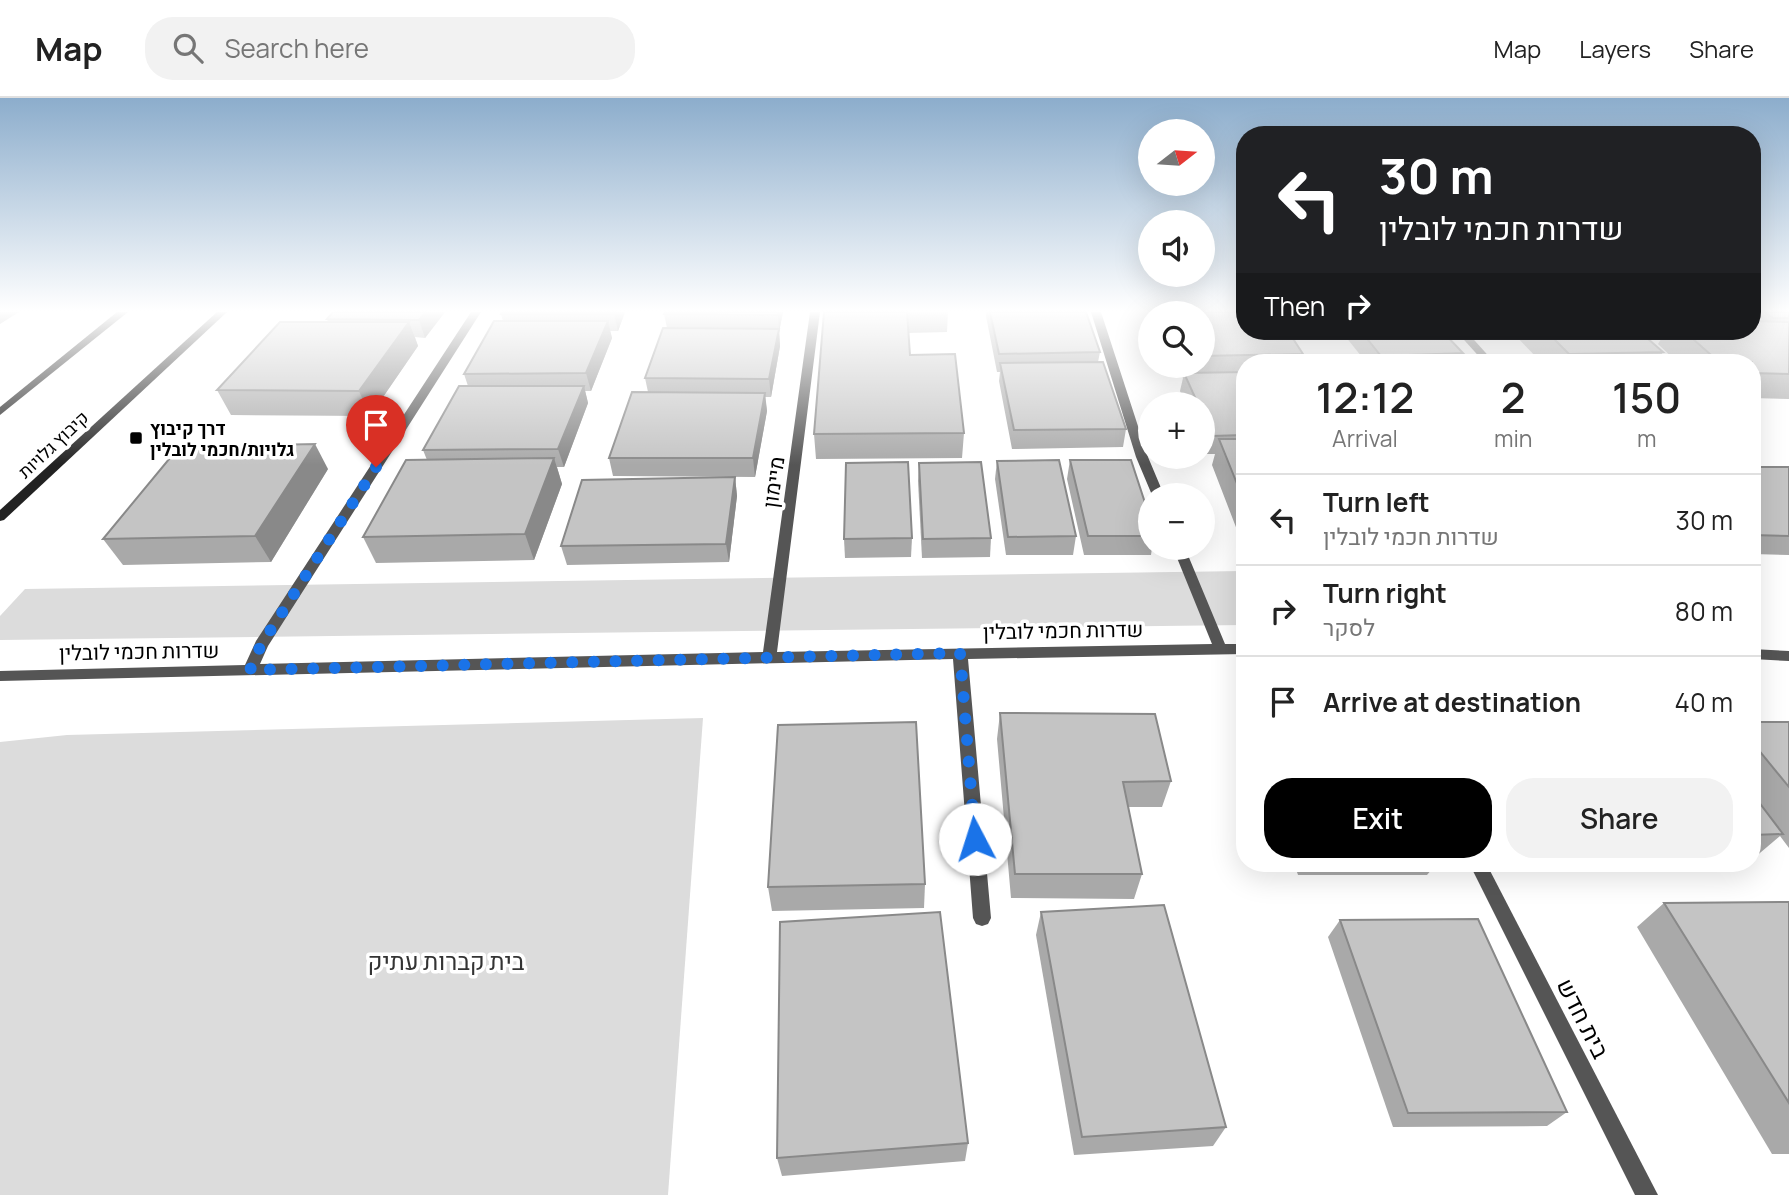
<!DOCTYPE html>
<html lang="en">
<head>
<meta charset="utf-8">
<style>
  :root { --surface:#fff; --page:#f2f2f2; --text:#222; --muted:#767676; --line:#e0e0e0; --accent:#000 }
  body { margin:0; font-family:Manrope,Heebo,sans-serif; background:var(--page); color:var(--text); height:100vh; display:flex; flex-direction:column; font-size:26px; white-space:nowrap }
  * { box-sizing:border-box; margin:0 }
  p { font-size:23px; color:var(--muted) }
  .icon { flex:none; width:38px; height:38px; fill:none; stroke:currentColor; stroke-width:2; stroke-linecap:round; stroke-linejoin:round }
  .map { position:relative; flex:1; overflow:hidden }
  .sheet { position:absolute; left:1236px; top:256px; width:525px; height:518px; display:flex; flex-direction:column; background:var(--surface); border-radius:28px; box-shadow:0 7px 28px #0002 }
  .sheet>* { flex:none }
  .hud { position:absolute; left:1236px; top:28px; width:525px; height:214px; border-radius:28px; box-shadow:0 7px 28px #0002; background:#202124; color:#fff; overflow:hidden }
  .needle { width:46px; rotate:73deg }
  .buttons { position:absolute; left:1138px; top:21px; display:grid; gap:14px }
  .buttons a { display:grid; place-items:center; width:77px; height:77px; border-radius:50%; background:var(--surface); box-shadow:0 7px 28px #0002; font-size:35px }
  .pin { position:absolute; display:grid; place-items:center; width:60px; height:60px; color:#fff; margin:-72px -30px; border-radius:50% 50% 50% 0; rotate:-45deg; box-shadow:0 0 7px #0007 }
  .pin .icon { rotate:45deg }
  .me { position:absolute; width:77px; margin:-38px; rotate:355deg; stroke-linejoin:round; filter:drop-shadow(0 0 5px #0008) }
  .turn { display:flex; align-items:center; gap:24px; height:147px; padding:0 28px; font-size:32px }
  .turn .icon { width:91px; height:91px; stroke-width:2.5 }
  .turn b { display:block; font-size:49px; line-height:60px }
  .then { display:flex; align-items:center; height:66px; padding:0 28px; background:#0003; gap:14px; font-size:26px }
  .eta { display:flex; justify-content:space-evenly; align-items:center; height:119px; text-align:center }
  .eta b { font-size:42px; font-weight:600; line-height:49px }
  .action { display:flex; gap:14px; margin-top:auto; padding:14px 28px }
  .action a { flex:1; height:80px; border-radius:28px; background:var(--accent); color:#fff; font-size:28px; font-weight:600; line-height:80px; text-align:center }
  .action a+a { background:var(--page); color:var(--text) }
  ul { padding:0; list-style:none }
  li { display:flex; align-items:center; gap:21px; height:91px; padding:0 28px; border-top:2px solid var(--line) }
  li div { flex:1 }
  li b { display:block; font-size:26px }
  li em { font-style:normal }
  header { display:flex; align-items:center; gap:42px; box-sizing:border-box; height:98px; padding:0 35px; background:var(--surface); border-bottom:2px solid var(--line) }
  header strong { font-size:33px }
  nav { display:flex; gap:38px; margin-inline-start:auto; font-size:24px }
  .search { width:490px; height:63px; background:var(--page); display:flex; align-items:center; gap:18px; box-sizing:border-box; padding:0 24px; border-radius:28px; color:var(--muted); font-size:26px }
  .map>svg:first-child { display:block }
  .green { fill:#dcdcdc }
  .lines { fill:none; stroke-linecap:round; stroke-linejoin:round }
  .street { fill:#555; fill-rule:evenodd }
  .secondary { fill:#222; fill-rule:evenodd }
  .wall { fill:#a9a9a9 }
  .shaded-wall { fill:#898989 }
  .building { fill:#c4c4c4; stroke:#898989; stroke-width:2 }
  .route { stroke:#1a73e8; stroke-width:12; stroke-dasharray:0 21.6 }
  .poi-dot { fill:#000; stroke:#fff; stroke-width:2.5 }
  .labels { text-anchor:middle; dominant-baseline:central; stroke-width:7; stroke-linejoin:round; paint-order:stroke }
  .far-poi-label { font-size:18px; font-weight:bold; fill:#000; stroke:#fff; text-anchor:start }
  .far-street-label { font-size:18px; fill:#000; stroke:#fff }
  .street-label { font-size:21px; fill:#000; stroke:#fff }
  .near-park-label { font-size:24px; fill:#333; stroke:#fff }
  .near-street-label { font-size:24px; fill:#000; stroke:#fff }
</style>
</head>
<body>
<header>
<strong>Map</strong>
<div class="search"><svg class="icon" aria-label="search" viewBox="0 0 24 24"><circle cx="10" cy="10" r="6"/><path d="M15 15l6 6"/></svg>Search here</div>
<nav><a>Map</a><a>Layers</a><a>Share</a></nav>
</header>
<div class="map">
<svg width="1789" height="1097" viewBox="0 0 1789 1097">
  <rect width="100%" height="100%" fill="#fff"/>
  <g class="green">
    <path d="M 1244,473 L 1244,527 L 0,542 L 0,518 L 25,491 Z"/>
    <path d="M 703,620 L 668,1097 L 0,1097 L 0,644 L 67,637 Z"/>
  </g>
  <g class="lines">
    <g class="street">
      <path d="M 471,214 L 481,214 L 268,548 L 260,566 L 763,554 L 810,214 L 820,214 L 777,554 L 1212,546 L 1173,450 L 1185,450 L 1225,546 L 1244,546 L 1244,556 L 968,561 L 991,820 L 988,826 L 982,828 L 976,826 L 973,820 L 953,561 L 0,583 L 0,573 L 245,567 L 256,543 Z"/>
      <path d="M 1091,214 L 1101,214 L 1148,359 L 1164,397 L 1152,397 L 1136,359 Z"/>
      <path d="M 1456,233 L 1466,233 L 1494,264 L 1484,264 Z"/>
      <path d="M 1752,551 L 1789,553 L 1789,563 L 1752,561 Z"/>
      <path d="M 1469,765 L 1486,765 L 1658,1097 L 1635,1097 Z"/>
    </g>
    <g class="secondary">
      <path d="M 117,214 L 128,214 L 0,317 L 0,309 Z"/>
      <path d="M 217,214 L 227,214 L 4,422 L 0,423 L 0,412 Z"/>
    </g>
  </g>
  <g class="wall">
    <path d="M 333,214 L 445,214 L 425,240 L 415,239 L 418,248 L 370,318 L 231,317 L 217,292 L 328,224 L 327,221 Z"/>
    <path d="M 625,214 L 618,233 L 610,233 L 612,240 L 591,293 L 585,293 L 588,305 L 564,369 L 557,369 L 562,386 L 534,462 L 376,465 L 363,439 L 427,362 L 423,352 L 468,288 L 464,276 L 503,223 L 501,216 Z"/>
    <path d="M 783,214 L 779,234 L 780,248 L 771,299 L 765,299 L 767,313 L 755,379 L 613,378 L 609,360 L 648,294 L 645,280 L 667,230 L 664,216 Z"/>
    <path d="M 824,214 L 948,214 L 947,234 L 908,235 L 910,257 L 964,335 L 962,360 L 816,361 L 814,336 Z"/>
    <path d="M 986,214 L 1086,214 L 1100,254 L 1098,264 L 1126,331 L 1123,349 L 1012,351 L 999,283 L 1000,274 L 997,274 L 986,218 Z"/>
    <path d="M 1151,214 L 1244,214 L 1303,256 L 1300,264 L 1244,264 L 1244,450 L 1212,367 L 1215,356 L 1207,356 L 1202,345 L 1202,306 L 1185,306 L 1180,293 L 1183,280 L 1177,268 L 1202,268 L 1202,215 L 1152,215 Z"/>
    <path d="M 1752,214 L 1789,214 L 1789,301 L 1752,300 L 1752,264 L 1677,264 L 1658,246 L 1663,238 L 1652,238 L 1647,233 L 1752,233 Z"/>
    <path d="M 1341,233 L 1442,233 L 1463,255 L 1459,264 L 1366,264 Z"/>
    <path d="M 1511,233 L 1639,233 L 1663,254 L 1657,264 L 1541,264 Z"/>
    <path d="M 1070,362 L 1150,420 L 1150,450 L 1152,450 L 1151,457 L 1084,457 L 1067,381 Z"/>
    <path d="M 997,363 L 1076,438 L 1073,457 L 1006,457 L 995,381 Z"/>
    <path d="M 919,365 L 991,440 L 990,459 L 922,460 L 918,383 Z"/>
    <path d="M 1752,369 L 1789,369 L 1789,457 L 1752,456 Z"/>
    <path d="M 328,371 L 271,464 L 123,467 L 103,441 Z"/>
    <path d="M 735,379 L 737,398 L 729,464 L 567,467 L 561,448 Z"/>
    <path d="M 912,440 L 911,459 L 845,460 L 844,441 Z"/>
    <path d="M 1000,615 L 1171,683 L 1162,709 L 1128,709 L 1142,776 L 1134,801 L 1011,800 L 997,641 Z"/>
    <path d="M 1752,624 L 1789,624 L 1789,750 L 1780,738 L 1754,760 L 1752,760 Z"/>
    <path d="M 1294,765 L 1437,765 L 1427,777 L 1298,777 Z"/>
    <path d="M 925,786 L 924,810 L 772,813 L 768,789 Z"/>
    <path d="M 1789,804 L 1789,1056 L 1772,1056 L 1637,829 L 1664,805 Z"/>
    <path d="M 1041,814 L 1226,1029 L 1213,1048 L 1074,1057 L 1036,837 Z"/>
    <path d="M 1340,822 L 1567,1014 L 1547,1028 L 1393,1029 L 1328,839 Z"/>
    <path d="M 968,1045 L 965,1063 L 782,1078 L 777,1060 Z"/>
  </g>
  <g class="shaded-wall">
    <path d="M 0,214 L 19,214 L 0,226 Z"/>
    <path d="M 425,214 L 445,214 L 425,240 L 419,222 Z"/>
    <path d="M 615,214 L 625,214 L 618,233 L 614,216 Z"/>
    <path d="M 778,214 L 783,214 L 779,234 L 778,217 Z"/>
    <path d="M 608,223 L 612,240 L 591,293 L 586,275 Z"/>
    <path d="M 409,224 L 418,248 L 370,318 L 359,293 Z"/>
    <path d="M 779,231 L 780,248 L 771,299 L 769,281 Z"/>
    <path d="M 584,288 L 588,305 L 564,369 L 558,351 Z"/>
    <path d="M 765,295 L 767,313 L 755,379 L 753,360 Z"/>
    <path d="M 315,346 L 328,371 L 271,464 L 255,438 Z"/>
    <path d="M 554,360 L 562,386 L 534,462 L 525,436 Z"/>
    <path d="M 735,379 L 737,398 L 729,464 L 726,446 Z"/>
  </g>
  <g class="building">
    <path d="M 333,214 L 425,214 L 419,222 L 327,221 Z"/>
    <path d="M 502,214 L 615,214 L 614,216 L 501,216 Z"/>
    <path d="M 665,214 L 778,214 L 778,217 L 664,216 Z"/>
    <path d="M 824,214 L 907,214 L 910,257 L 955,256 L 964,335 L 814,336 Z"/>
    <path d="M 990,214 L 1086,214 L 1100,254 L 999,256 Z"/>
    <path d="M 1168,214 L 1244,214 L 1244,233 L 1288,233 L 1303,256 L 1202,258 L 1202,215 L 1168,215 Z"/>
    <path d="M 1765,214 L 1789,214 L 1789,220 L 1773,220 Z"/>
    <path d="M 494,223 L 608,223 L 586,275 L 464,276 Z"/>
    <path d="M 1752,223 L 1789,224 L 1789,276 L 1752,275 L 1752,264 L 1719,264 L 1684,233 L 1752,233 Z"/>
    <path d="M 280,224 L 409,224 L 359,293 L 217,292 Z"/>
    <path d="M 663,230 L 779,231 L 769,281 L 645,280 Z"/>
    <path d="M 1361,233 L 1442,233 L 1463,255 L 1381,258 Z"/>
    <path d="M 1546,233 L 1639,233 L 1663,254 L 1569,256 Z"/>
    <path d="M 1103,264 L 1126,331 L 1014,332 L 1000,265 Z"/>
    <path d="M 1244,274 L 1244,337 L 1212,338 L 1202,316 L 1202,306 L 1198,306 L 1184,275 Z"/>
    <path d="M 459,288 L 584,288 L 558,351 L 423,352 Z"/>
    <path d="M 632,294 L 765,295 L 753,360 L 609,360 Z"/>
    <path d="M 1219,341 L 1244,341 L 1244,403 Z"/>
    <path d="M 315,346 L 255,438 L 103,441 L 179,349 Z"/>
    <path d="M 554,360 L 525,436 L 363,439 L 406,362 Z"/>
    <path d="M 1059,362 L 1076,438 L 1008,439 L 997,363 Z"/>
    <path d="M 1070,362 L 1131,362 L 1150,420 L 1150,438 L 1088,438 Z"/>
    <path d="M 908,364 L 912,440 L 844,441 L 846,365 Z"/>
    <path d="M 981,364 L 991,440 L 923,441 L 919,365 Z"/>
    <path d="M 1752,369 L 1789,369 L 1789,438 L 1752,437 Z"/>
    <path d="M 735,379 L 726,446 L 561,448 L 582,382 Z"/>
    <path d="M 1000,615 L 1155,616 L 1171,683 L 1123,684 L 1142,776 L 1015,776 Z"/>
    <path d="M 916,624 L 925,786 L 768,789 L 778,627 Z"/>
    <path d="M 1752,624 L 1789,624 L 1789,689 L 1752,644 Z"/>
    <path d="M 1752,695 L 1783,736 L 1752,737 Z"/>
    <path d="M 1789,804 L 1789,1005 L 1664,805 Z"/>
    <path d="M 1164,807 L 1226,1029 L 1082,1039 L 1041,814 Z"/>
    <path d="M 940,814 L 968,1045 L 777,1060 L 780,824 Z"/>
    <path d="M 1478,821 L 1567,1014 L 1408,1015 L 1340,822 Z"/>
  </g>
  <linearGradient id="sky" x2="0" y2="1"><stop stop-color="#8cadcc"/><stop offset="0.58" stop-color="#fff"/><stop offset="1" stop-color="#fff" stop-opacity="0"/></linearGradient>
  <rect width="1789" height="367" fill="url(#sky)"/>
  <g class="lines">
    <path class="route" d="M 376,369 L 261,547 L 250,572 L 960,555 L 975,741"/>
  </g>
  <rect class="poi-dot" x="129" y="333" width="14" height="14" rx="3.5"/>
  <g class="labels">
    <g class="far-poi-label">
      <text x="150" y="330">דרך קיבוץ<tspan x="150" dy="21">גלויות/חכמי לובלין</tspan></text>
    </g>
    <g class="far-street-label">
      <text transform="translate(53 346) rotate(-43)">קיבוץ גלויות</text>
    </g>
    <g class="street-label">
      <text transform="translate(773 384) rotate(-82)">מיימון</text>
      <text transform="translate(1063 532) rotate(-1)">שדרות חכמי לובלין</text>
      <text transform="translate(139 553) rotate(-1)">שדרות חכמי לובלין</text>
    </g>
    <g class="near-park-label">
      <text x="446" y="862">בית קברות עתיק</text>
    </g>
    <g class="near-street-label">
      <text transform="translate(1584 920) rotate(63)">בית חדש</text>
    </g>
  </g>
</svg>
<div class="buttons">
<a><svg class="needle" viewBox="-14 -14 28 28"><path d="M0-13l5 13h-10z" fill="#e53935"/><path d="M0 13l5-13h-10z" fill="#767676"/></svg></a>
<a><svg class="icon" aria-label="sound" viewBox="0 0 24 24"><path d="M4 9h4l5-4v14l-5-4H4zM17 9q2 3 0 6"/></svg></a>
<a><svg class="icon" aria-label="search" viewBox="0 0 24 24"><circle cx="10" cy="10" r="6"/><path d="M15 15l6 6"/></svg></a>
<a>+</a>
<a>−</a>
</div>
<div class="pin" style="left:376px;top:369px;background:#d93025"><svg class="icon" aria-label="arrive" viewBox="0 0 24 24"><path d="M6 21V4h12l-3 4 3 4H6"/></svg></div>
<svg class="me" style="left:975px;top:741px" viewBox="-20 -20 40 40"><circle r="19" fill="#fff"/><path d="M0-13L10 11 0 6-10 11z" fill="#1a73e8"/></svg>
<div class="hud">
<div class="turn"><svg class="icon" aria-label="left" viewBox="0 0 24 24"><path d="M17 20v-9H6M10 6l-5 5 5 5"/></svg><div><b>30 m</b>שדרות חכמי לובלין</div></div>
<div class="then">Then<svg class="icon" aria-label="right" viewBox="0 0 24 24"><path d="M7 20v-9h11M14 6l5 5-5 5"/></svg></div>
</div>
<section class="sheet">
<div class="eta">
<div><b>12:12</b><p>Arrival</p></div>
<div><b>2</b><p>min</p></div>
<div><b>150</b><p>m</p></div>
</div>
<ul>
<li><svg class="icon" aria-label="left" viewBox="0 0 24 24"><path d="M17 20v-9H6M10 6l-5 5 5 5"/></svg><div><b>Turn left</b><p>שדרות חכמי לובלין</p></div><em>30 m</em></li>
<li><svg class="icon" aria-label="right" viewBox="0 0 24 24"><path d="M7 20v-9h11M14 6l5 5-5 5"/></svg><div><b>Turn right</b><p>לסקר</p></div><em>80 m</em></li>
<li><svg class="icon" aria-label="arrive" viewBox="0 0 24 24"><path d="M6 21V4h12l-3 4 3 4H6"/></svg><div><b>Arrive at destination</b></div><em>40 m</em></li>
</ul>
<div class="action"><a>Exit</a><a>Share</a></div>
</section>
</div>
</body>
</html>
